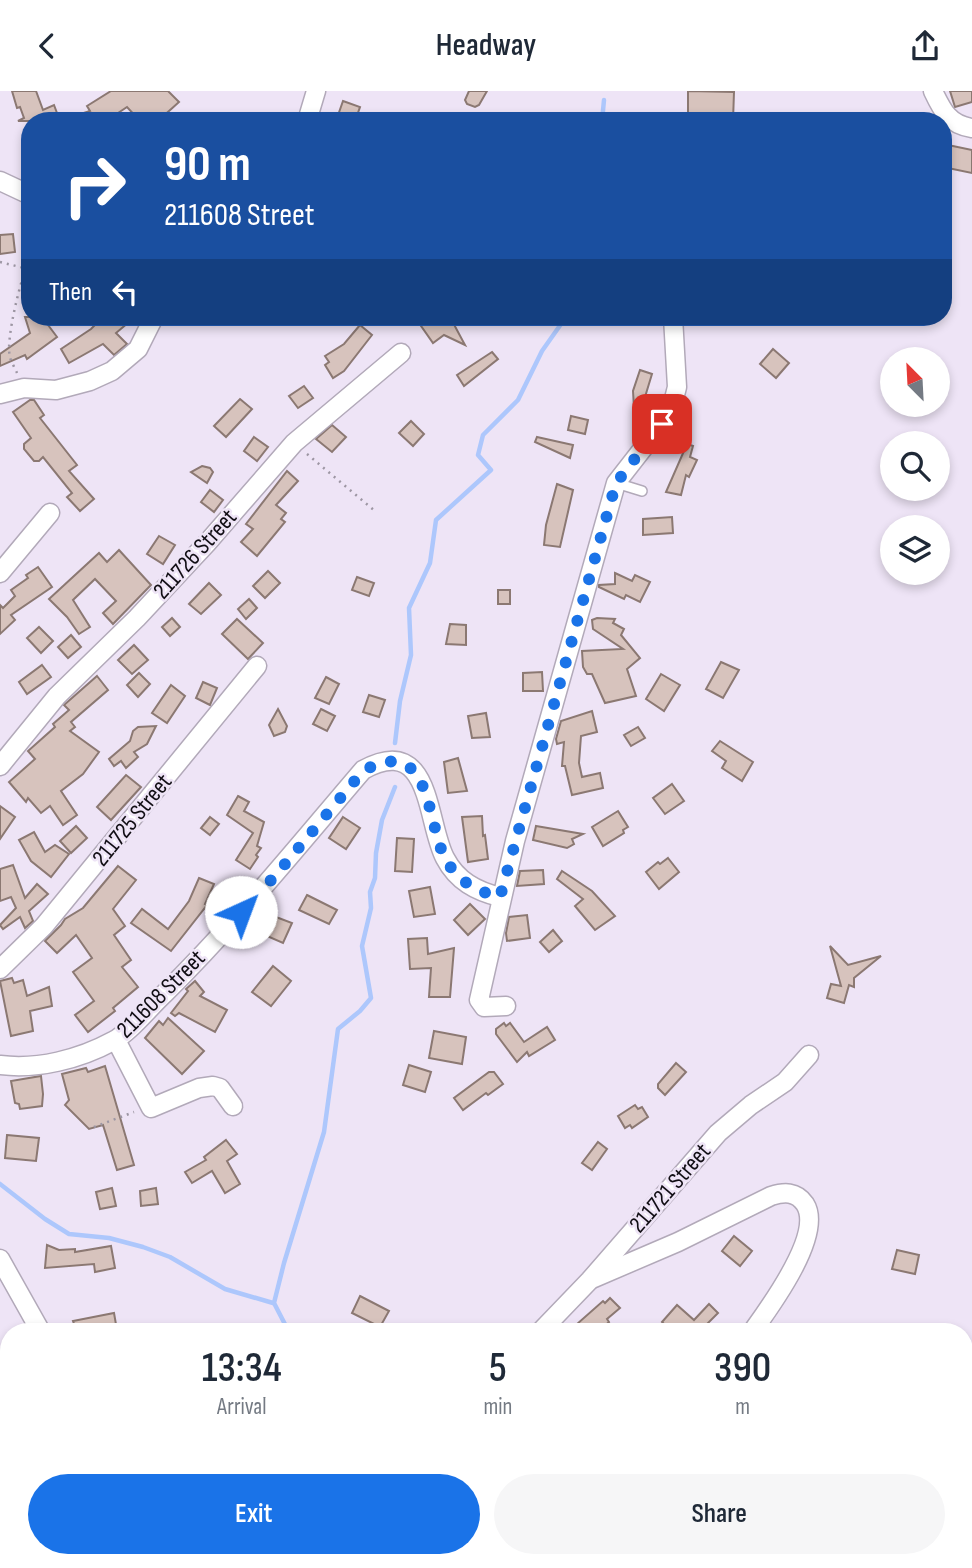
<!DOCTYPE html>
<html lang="en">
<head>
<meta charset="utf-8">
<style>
  :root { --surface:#fff; --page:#f6f6f7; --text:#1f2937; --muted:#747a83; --accent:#1a73e8 }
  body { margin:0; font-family:"Sofia Sans Condensed",sans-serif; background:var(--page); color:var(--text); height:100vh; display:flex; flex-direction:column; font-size:26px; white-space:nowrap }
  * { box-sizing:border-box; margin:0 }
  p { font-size:23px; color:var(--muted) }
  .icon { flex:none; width:38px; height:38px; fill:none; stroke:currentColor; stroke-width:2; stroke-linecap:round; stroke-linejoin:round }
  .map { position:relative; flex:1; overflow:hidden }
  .details { position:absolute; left:0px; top:1232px; width:973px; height:245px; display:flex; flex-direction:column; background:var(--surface); border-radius:28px 28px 0 0; box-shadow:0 4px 10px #0003 }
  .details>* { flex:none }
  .banner { position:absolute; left:21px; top:21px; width:931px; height:214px; border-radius:28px; box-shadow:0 4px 10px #0003; background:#1a4fa0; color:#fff; overflow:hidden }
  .needle { width:46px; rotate:336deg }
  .fabs { position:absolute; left:880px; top:256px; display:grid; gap:14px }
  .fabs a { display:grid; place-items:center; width:70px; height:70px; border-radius:50%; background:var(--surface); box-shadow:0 4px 10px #0003; font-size:35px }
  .pin { position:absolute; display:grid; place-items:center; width:60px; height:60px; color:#fff; margin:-30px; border-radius:14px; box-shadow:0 4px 10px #0006 }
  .me { position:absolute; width:77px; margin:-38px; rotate:43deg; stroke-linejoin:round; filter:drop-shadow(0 0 5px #0008) }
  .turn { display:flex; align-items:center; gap:24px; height:147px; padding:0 28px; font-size:32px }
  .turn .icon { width:91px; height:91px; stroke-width:2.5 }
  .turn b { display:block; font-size:49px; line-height:60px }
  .then { display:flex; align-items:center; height:66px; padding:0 28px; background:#0003; gap:14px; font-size:26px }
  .eta { display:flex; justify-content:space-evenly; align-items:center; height:119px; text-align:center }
  .eta b { font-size:42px; font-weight:600; line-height:49px }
  .button { display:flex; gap:14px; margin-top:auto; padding:14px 28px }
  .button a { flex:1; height:80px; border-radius:42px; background:var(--accent); color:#fff; font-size:28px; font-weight:600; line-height:80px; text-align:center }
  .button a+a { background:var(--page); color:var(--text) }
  header { display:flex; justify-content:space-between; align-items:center; height:91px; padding:0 28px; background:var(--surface); font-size:32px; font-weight:600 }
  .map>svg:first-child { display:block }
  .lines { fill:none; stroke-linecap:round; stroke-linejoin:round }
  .stream { stroke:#adc7fc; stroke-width:4.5 }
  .building { fill:#d7c3bd; stroke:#8b7872; stroke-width:2 }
  .service-casing { stroke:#b2a9b9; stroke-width:12 }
  .minor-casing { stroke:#b2a9b9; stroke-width:21 }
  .path { stroke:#9d96a3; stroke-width:2.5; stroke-dasharray:2 5; stroke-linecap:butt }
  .service { stroke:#fff; stroke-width:9 }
  .minor { stroke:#fff; stroke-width:18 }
  .route { stroke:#1a73e8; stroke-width:12; stroke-dasharray:0 21.6 }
  .labels { text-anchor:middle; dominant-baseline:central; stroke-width:5; stroke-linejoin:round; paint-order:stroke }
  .street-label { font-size:24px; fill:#110e14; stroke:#eee4f6 }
</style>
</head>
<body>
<header><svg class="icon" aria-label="back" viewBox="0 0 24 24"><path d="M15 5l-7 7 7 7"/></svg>Headway<svg class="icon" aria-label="share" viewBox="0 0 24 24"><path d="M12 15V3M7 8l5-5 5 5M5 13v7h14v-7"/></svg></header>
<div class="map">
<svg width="972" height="1477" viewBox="0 0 972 1477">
  <rect width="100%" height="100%" fill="#eee4f6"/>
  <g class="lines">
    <g class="stream">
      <path d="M 602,30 L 604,9"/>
      <path d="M 395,652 L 400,610 L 411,564 L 409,517 L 430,472 L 436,429 L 491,379 L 478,364 L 483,344 L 518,309 L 542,260 L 566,226"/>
      <path d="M 0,1093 L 45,1128 L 69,1143 L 109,1147 L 143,1156 L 170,1166 L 225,1198 L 273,1212"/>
      <path d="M 289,1241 L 274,1212 L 284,1172 L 324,1041 L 338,938 L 360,920 L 371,907 L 362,855 L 371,817 L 370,801 L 375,787 L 376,762 L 382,729 L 395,696"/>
      <path d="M 627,1468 L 650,1477"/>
    </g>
  </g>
  <g class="building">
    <path d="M 12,0 L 36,0 L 43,19 L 54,14 L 60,30 L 18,30 L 24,27 L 20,16 L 17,17 Z"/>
    <path d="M 111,0 L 168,0 L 179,11 L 159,29 L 155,25 L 150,30 L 140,30 L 127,16 L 106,30 L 68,30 L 68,27 L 90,20 L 87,15 Z"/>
    <path d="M 469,0 L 487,0 L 479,14 L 475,16 L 467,13 L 465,9 Z"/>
    <path d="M 688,0 L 734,1 L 733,30 L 688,27 Z"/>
    <path d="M 950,0 L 972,0 L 972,11 L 955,16 Z"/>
    <path d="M 343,10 L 360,16 L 355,30 L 336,30 Z"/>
    <path d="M 948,54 L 972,59 L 972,82 L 943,76 Z"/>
    <path d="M 13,143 L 15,161 L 0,163 L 0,144 Z"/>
    <path d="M 25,226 L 42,226 L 57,246 L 27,268 L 25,264 L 0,275 L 0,263 L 30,242 Z"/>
    <path d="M 103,226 L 135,226 L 116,242 L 127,253 L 114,264 L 103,253 L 69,272 L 61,258 L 91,238 Z"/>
    <path d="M 429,226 L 450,226 L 465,254 L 444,244 L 433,252 L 419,232 Z"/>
    <path d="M 360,234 L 372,244 L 344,280 L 333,287 L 325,274 L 329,271 L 325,265 L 344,253 Z"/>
    <path d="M 773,258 L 789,272 L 776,287 L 760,273 Z"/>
    <path d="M 492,261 L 498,268 L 464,295 L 457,284 Z"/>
    <path d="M 640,279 L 652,283 L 645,306 L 650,306 L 650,322 L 639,322 L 635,334 L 633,300 Z"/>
    <path d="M 304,295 L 313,307 L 298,317 L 289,305 Z"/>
    <path d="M 240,308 L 252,318 L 226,346 L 214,335 Z"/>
    <path d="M 30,309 L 34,309 L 44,324 L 40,327 L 77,374 L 69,380 L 94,408 L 80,420 L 67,406 L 72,402 L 43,366 L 39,370 L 34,370 L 24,358 L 24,353 L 31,347 L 13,321 Z"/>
    <path d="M 571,325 L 588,329 L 585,343 L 568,339 Z"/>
    <path d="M 411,330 L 424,343 L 413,355 L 399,342 Z"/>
    <path d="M 332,334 L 346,346 L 332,361 L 316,348 Z"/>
    <path d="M 254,346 L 268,356 L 257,370 L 244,360 Z"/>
    <path d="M 537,346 L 573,354 L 570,367 L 535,351 Z"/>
    <path d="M 687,353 L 693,355 L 690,366 L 697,369 L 689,386 L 686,384 L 681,404 L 666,401 Z"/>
    <path d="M 202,375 L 210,377 L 213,381 L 207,392 L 191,381 Z"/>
    <path d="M 287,380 L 298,390 L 276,414 L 286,422 L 281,428 L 285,431 L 257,465 L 241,451 L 253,438 L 246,433 Z"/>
    <path d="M 557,393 L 573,399 L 560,456 L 544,454 L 546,434 Z"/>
    <path d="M 210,399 L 223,409 L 214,421 L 201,411 Z"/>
    <path d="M 672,426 L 673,442 L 643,444 L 643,428 Z"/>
    <path d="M 159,445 L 175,454 L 163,473 L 147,463 Z"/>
    <path d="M 119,459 L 151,494 L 113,533 L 103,522 L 116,510 L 95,488 L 73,509 L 90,536 L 79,543 L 67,526 L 49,508 L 99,462 L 107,471 Z"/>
    <path d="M 38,476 L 52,496 L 11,524 L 15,529 L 0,543 L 0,514 L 3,517 L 15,505 L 11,499 L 28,487 L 26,484 Z"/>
    <path d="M 268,480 L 280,492 L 265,507 L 253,495 Z"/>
    <path d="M 615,482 L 632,490 L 635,484 L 650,491 L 640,511 L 626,504 L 624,508 L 599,496 L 599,494 L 615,493 Z"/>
    <path d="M 357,486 L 374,492 L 369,505 L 352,499 Z"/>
    <path d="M 209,492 L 221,504 L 201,523 L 189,513 Z"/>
    <rect x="498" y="499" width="12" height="14"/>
    <path d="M 249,508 L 257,517 L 246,528 L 238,518 Z"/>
    <path d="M 172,527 L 180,536 L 170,545 L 162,536 Z"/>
    <path d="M 597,527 L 615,528 L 613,532 L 624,538 L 621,544 L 640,567 L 627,578 L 636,605 L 605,612 L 592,583 L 587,583 L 583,576 L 582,560 L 623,558 L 593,538 L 592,529 Z"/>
    <path d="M 237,528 L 263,552 L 248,568 L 222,543 Z"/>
    <path d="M 450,533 L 466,534 L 466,554 L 446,553 Z"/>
    <path d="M 39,536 L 53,550 L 41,562 L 27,547 Z"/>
    <path d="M 71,544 L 81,556 L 68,567 L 58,556 Z"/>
    <path d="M 134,554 L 148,569 L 132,583 L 118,569 Z"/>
    <path d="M 721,571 L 739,579 L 723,607 L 706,598 Z"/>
    <path d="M 42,574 L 51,586 L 27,603 L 19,591 Z"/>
    <path d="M 542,581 L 543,600 L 523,600 L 523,582 Z"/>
    <path d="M 139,582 L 150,593 L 138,606 L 127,594 Z"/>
    <path d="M 661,583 L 680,594 L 664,620 L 646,608 Z"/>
    <path d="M 97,585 L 108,599 L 71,631 L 75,636 L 70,640 L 99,661 L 83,683 L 61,700 L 77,724 L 63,734 L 50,715 L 41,722 L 28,707 L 26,711 L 9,691 L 35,668 L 28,660 L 55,636 L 53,633 L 69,619 L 64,614 Z"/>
    <path d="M 326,586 L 339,593 L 329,613 L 315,607 Z"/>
    <path d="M 203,591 L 217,597 L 210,614 L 196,607 Z"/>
    <path d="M 171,594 L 185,605 L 167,632 L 152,622 Z"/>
    <path d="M 369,604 L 385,609 L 379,626 L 363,621 Z"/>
    <path d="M 278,618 L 287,635 L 285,641 L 274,645 L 269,634 Z"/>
    <path d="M 321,618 L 335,625 L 327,640 L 313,633 Z"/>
    <path d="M 592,620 L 597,641 L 581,645 L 579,672 L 582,686 L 600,682 L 603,697 L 572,704 L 565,675 L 562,675 L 564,651 L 557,653 L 556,648 L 561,630 Z"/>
    <path d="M 486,622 L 490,646 L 472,647 L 468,625 Z"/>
    <path d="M 156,635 L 147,653 L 134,661 L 138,666 L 126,677 L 121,670 L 114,675 L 109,668 L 130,650 L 133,640 L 138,636 Z"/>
    <path d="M 638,636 L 645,647 L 631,655 L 624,644 Z"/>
    <path d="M 720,650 L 753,671 L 742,690 L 722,677 L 726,670 L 712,660 Z"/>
    <path d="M 458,667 L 467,700 L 448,702 L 444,671 Z"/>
    <path d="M 126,684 L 141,696 L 111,729 L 97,716 Z"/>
    <path d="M 672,693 L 684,710 L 665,723 L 653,707 Z"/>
    <path d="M 238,705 L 249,711 L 244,720 L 264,731 L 257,755 L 261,757 L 256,764 L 258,766 L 250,778 L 236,769 L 253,742 L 227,724 Z"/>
    <path d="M 0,715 L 15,726 L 0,748 Z"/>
    <path d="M 618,720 L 628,736 L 623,739 L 624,742 L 603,755 L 592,736 Z"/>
    <path d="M 482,725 L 483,745 L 485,744 L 488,768 L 468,771 L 462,726 Z"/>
    <path d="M 210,726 L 219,733 L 210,744 L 201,737 Z"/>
    <path d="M 343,726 L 360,737 L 346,758 L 329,747 Z"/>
    <path d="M 76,735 L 87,747 L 71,762 L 60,750 Z"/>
    <path d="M 536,735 L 583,743 L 572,748 L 574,753 L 567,757 L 533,749 Z"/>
    <path d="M 34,741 L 45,761 L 55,754 L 69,763 L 51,786 L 31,770 L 19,749 Z"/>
    <path d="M 397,747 L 414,748 L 412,781 L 395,780 Z"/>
    <path d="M 668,767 L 679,781 L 659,798 L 646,781 L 658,771 L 660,773 Z"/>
    <path d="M 13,774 L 25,807 L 37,793 L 48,803 L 29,820 L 33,830 L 25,837 L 20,826 L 3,838 L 0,834 L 16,817 L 11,806 L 0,810 L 0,778 Z"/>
    <path d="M 118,775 L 136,789 L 113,818 L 125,835 L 114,844 L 131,869 L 122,876 L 138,896 L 113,917 L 115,920 L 88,941 L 75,924 L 94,910 L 73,881 L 92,867 L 76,844 L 57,862 L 45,850 L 61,834 L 65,828 L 83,817 Z"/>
    <path d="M 543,779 L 544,793 L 517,795 L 520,780 Z"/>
    <path d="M 562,780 L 592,800 L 615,825 L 595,839 L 575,815 L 583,808 L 557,788 Z"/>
    <path d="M 199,787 L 214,793 L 205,813 L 207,814 L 171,860 L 131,832 L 142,818 L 168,838 L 189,810 Z"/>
    <path d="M 430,796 L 435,823 L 414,826 L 409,800 Z"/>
    <path d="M 307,804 L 337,819 L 329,833 L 299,819 Z"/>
    <path d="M 470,813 L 485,828 L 468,844 L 454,829 Z"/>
    <path d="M 527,824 L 530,847 L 507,850 L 506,842 L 509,826 Z"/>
    <path d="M 276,826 L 292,832 L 283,852 L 267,845 Z"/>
    <path d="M 553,839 L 562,850 L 549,861 L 540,851 Z"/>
    <path d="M 427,847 L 428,863 L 454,857 L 450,906 L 429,906 L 431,877 L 410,878 L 408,848 Z"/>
    <path d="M 830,855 L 848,874 L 881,865 L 854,887 L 854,896 L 849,894 L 844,912 L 827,907 L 831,893 L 841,895 Z"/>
    <path d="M 273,875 L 291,890 L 271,915 L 252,901 Z"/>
    <path d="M 12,887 L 14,892 L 23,889 L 27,905 L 49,896 L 52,915 L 30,920 L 33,940 L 11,945 L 0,890 Z"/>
    <path d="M 195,890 L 204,901 L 200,905 L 227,919 L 215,941 L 179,922 L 175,925 L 171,922 L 188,900 L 186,898 Z"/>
    <path d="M 168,927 L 204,960 L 182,983 L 145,947 L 159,930 L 163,934 Z"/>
    <path d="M 504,932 L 506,935 L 510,932 L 524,951 L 547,936 L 555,949 L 529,965 L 527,961 L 517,971 L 496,943 L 496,938 Z"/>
    <path d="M 434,940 L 466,946 L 462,973 L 429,967 Z"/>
    <path d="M 676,972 L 686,981 L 665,1004 L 658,997 L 658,993 Z"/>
    <path d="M 409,974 L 431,981 L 425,1001 L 403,994 Z"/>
    <path d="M 105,975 L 134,1074 L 117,1079 L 103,1034 L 89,1038 L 65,1014 L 69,1009 L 62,983 L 86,977 L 88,981 Z"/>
    <path d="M 489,981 L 494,981 L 503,993 L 488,1004 L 486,1002 L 463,1019 L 454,1007 Z"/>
    <path d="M 41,985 L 43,1003 L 42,1015 L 20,1018 L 19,1013 L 15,1012 L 11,990 Z"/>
    <path d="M 635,1014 L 638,1018 L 642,1016 L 648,1026 L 632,1037 L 630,1034 L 625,1037 L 618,1025 Z"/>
    <path d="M 7,1044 L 39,1047 L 36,1070 L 5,1067 Z"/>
    <path d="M 226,1049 L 237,1063 L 227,1070 L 240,1093 L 225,1102 L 212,1080 L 192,1092 L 185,1081 L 206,1069 L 204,1066 Z"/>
    <path d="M 598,1051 L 607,1058 L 592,1079 L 582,1072 Z"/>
    <path d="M 112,1097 L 116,1115 L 100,1118 L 96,1101 Z"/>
    <path d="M 156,1097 L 158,1113 L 141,1115 L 140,1100 Z"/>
    <path d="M 734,1145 L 752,1160 L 740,1175 L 722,1160 Z"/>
    <path d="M 47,1154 L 59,1159 L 75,1158 L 75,1161 L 111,1155 L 115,1177 L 95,1181 L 94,1173 L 45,1177 Z"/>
    <path d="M 897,1159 L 919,1164 L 915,1183 L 892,1178 Z"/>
    <path d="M 360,1205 L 389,1220 L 380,1236 L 352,1222 Z"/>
    <path d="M 610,1207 L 620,1217 L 607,1228 L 609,1231 L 598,1241 L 584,1241 L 577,1233 L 603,1210 L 605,1212 Z"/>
    <path d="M 709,1213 L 718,1222 L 703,1237 L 706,1241 L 672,1241 L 662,1231 L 677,1214 L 694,1229 Z"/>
    <path d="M 114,1222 L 117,1239 L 77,1241 L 73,1230 Z"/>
  </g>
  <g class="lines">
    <defs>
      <path id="service" d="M 616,392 L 642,400"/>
      <g id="minor">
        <path d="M 933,0 C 942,19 949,34 972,37"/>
        <path d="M 307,30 L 316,0"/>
        <path d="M 0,90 L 30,104"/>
        <path d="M 0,303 L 24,297 L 56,299 L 90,290 L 112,280 L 138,258 L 154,226"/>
        <path d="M 0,482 L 50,422"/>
        <path d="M 0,675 L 57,605 L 137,527 L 207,452 L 294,352 L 401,262"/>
        <path d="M 0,878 L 44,835 L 257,575"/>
        <path d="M 506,915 L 484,916 L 479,909 L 515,750 L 616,392 L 662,333 L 672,316 L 677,296 L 673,226"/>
        <path d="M 116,949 L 151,1017 L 199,997 L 213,995 L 220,997 L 233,1015"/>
        <path d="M 0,974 C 37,979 80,968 113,950 C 128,943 151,915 164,903 C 235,833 298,755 363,679 C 432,641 426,731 445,767 C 457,790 476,800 500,806"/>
        <path d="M 0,1168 L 41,1241"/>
        <path d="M 594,1187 L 678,1151 L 771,1105 C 784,1101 796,1100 805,1113 C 824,1143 770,1216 752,1241"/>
        <path d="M 540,1241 L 590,1189 L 718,1042 L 751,1014 L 785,991 L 809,964"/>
        <path d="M 195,1468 L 201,1477"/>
        <path d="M 338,1468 L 345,1477"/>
        <path d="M 0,1471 L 3,1477"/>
      </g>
    </defs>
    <use href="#service" class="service-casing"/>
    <use href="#minor" class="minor-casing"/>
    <g class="path">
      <path d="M 0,171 L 24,177"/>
      <path d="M 17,282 C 15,277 11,271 10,266 C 5,249 22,183 30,166"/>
      <path d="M 307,363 L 375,420"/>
      <path d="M 94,1036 L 134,1021"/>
    </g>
    <use href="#service" class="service"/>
    <use href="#minor" class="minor"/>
  </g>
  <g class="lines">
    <path class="route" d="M 241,821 L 275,785 L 363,680 C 432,641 426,731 445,767 C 457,790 476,800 500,806 L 616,392 L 662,333"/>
  </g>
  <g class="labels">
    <g class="street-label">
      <text transform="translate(195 463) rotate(-48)">211726 Street</text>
      <text transform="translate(132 729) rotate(-51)">211725 Street</text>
      <text transform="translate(161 903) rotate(-45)">211608 Street</text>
      <text transform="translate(670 1097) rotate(-49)">211721 Street</text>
    </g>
  </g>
</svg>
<div class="fabs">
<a><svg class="needle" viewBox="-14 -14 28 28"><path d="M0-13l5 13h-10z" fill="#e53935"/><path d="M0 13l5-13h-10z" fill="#747a83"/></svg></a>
<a><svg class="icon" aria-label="search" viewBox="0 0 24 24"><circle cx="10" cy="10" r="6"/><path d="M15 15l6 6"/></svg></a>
<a><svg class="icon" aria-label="layers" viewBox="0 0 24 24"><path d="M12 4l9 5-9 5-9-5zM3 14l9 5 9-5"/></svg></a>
</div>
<div class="pin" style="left:662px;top:333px;background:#d93025"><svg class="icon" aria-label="arrive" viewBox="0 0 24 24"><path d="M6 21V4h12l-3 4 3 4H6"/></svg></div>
<svg class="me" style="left:241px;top:821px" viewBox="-20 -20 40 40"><circle r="19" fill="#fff"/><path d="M0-13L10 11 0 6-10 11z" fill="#1a73e8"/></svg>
<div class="banner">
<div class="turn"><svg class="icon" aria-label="right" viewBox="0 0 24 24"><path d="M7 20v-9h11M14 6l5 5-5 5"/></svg><div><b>90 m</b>211608 Street</div></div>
<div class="then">Then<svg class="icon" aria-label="left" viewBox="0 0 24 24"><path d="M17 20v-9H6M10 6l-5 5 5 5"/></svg></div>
</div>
<section class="details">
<div class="eta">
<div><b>13:34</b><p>Arrival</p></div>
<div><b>5</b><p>min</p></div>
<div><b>390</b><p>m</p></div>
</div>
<div class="button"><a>Exit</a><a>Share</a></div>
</section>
</div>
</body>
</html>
